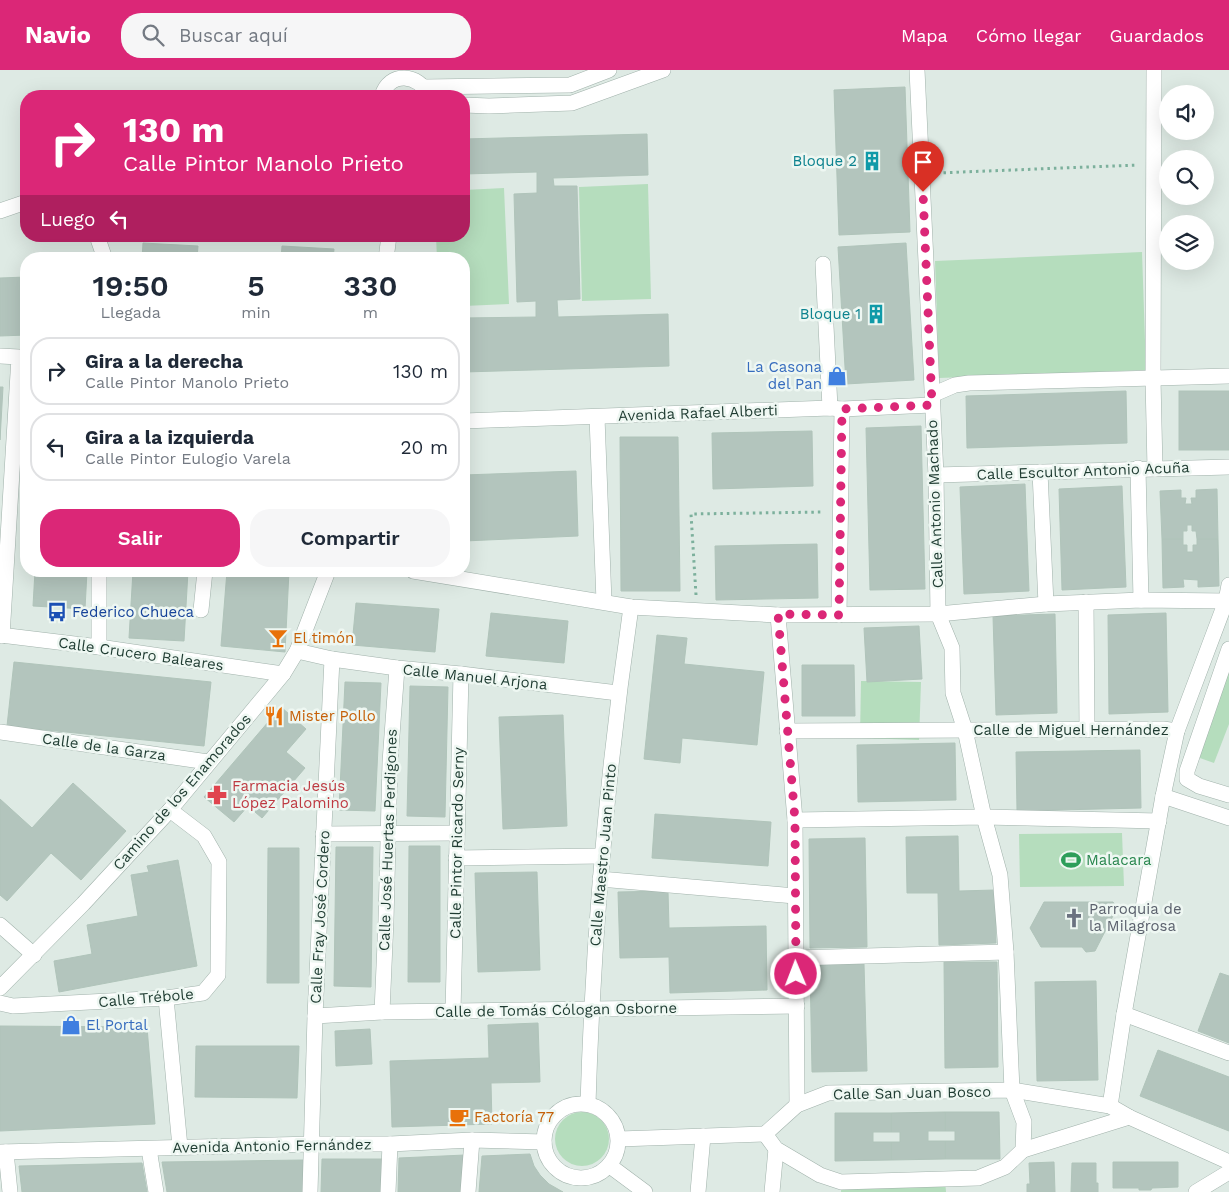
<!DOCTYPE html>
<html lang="es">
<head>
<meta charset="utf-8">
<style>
  :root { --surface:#fff; --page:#f6f6f7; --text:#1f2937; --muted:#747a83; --line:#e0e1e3; --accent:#db2777 }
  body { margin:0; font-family:"Work Sans",sans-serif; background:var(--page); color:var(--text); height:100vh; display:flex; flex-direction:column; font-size:19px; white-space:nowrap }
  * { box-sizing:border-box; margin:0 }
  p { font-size:16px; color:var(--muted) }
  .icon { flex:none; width:28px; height:28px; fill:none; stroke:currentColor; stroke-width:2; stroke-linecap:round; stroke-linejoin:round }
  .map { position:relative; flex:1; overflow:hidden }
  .details { position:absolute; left:20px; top:182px; width:450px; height:325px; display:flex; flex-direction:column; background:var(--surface); border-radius:20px; box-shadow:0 5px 20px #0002 }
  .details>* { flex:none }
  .banner { position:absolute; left:20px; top:20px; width:450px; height:152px; border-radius:20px; box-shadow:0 5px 20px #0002; background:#db2777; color:#fff; overflow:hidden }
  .controls { position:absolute; left:1159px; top:15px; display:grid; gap:10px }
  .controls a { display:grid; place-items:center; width:55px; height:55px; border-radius:50%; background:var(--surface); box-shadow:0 5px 20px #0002; font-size:25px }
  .pin { position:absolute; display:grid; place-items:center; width:42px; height:42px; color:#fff; margin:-51px -21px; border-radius:50% 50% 50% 0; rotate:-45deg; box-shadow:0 0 5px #0007 }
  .pin .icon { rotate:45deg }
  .me { position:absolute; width:55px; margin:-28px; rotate:359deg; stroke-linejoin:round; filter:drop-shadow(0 0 4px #0008) }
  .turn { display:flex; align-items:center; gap:18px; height:105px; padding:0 20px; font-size:22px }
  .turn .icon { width:65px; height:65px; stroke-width:2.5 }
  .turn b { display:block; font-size:35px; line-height:42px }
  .then { display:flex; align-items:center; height:48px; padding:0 20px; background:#0003; gap:10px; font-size:19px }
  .eta { display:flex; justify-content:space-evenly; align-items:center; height:85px; text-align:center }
  .eta b { font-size:30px; font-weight:600; line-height:35px }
  .action { display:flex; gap:10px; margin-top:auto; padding:10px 20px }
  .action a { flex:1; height:58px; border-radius:20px; background:var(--accent); color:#fff; font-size:20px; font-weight:600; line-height:58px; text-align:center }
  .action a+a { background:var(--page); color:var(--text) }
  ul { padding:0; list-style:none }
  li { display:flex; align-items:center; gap:15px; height:68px; margin:0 10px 8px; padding:0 10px; border:2px solid var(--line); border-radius:20px }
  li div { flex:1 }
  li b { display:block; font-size:19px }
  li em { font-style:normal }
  header { display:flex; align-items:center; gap:30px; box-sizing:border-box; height:70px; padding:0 25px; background:var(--accent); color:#fff }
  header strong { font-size:24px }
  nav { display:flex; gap:28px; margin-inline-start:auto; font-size:18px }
  .search { width:350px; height:45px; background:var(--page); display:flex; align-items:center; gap:12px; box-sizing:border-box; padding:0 18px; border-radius:20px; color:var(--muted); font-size:19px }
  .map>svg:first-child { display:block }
  .green { fill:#b5ddbd }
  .building { fill:#b3c5bd; stroke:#b0c4ba }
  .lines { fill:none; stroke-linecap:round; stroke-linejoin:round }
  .minor-casing { stroke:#a1b2ab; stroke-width:16 }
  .path { stroke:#7cb09c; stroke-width:3; stroke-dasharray:2.5 4; stroke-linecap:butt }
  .minor { stroke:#fff; stroke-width:15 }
  .route { stroke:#db2777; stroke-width:9; stroke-dasharray:0 16.2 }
  .labels { text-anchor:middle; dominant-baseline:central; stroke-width:5; stroke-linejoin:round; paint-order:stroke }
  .culture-label { font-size:15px; fill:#0d838f; stroke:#eef7f2; text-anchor:end }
  .shop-label { font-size:15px; fill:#366cbe; stroke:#eef7f2; text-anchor:end }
  .street-label { font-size:15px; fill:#1e3b31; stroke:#eef7f2 }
  .transit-label { font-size:15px; fill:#164399; stroke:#eef7f2; text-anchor:start }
  .food-label { font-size:15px; fill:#c56008; stroke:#eef7f2; text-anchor:start }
  .health-label { font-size:15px; fill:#be3a42; stroke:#eef7f2; text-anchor:start }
  .leisure-label { font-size:15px; fill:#27864d; stroke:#eef7f2; text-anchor:start }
  .worship-label { font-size:15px; fill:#5b616d; stroke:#eef7f2; text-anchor:start }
</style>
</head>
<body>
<header>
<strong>Navio</strong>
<div class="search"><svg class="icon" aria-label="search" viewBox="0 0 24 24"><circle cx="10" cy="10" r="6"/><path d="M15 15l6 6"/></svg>Buscar aquí</div>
<nav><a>Mapa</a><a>Cómo llegar</a><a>Guardados</a></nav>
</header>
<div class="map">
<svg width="1229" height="1122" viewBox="0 0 1229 1122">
  <rect width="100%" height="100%" fill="#deeae4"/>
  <g class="green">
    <path d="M 648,114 L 651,229 L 582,231 L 579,117 Z"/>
    <path d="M 504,118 L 509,234 L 464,236 L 464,189 L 437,189 L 436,166 L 464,166 L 464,120 Z"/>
    <path d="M 1142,182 L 1146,300 L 939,308 L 935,191 Z"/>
    <path d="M 1229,597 L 1229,654 L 1214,693 L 1197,687 Z"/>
    <path d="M 861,611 L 921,612 L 919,670 L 860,668 Z"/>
    <path d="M 1122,763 L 1124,816 L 1020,817 L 1019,764 Z"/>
    <circle cx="582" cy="1069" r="27"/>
    <path d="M 945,1109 L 946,1122 L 841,1122 L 841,1112 Z"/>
  </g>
  <g class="building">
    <path d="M 905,17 L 910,162 L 839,165 L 834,20 Z"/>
    <path d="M 647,64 L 648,105 L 553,108 L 554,116 L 577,116 L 580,229 L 557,230 L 558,247 L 668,244 L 669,296 L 464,302 L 464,248 L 536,247 L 536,231 L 517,232 L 514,124 L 537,123 L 537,102 L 464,104 L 464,69 Z"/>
    <path d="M 143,173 L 198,176 L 197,189 L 142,189 Z"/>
    <path d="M 906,173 L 914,310 L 846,314 L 838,177 Z"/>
    <path d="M 282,176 L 334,179 L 333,189 L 281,189 Z"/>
    <path d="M 26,207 L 26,265 L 0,266 L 0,208 Z"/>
    <path d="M 0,317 L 3,317 L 0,370 Z"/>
    <path d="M 1126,321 L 1127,373 L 967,378 L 966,326 Z"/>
    <rect x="1179" y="321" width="50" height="59"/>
    <path d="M 921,356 L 925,519 L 870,520 L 866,358 Z"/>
    <path d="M 812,361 L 813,416 L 713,419 L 712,363 Z"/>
    <path d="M 620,367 L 678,367 L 680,521 L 621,521 Z"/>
    <path d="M 576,401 L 578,466 L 464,471 L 464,405 Z"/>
    <path d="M 1025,414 L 1029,521 L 964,524 L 960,417 Z"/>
    <path d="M 1122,416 L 1126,517 L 1062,520 L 1059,419 Z"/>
    <path d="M 1217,419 L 1218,469 L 1197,469 L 1196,461 L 1192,461 L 1192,455 L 1187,455 L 1187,461 L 1183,461 L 1183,469 L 1162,469 L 1160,421 L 1181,420 L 1181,428 L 1186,428 L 1185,434 L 1192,434 L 1191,428 L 1196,428 L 1196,420 Z"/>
    <path d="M 25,424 L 26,424 L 26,478 L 22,478 Z"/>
    <path d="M 1162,469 L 1183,469 L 1183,475 L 1187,475 L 1187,482 L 1193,482 L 1193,475 L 1197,475 L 1197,469 L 1218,469 L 1219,516 L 1198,517 L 1198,510 L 1183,509 L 1184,517 L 1163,518 Z"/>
    <path d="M 817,474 L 818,528 L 716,530 L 715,476 Z"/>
    <path d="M 35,501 L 87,501 L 85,539 L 33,536 Z"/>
    <path d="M 133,501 L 188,501 L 184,571 L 129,568 Z"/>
    <path d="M 227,501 L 289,501 L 285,582 L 221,576 Z"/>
    <path d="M 356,533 L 439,539 L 435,582 L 352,575 Z"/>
    <path d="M 491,543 L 568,551 L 564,593 L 486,586 Z"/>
    <path d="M 1166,543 L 1168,642 L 1109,644 L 1108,545 Z"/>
    <path d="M 1055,544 L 1057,643 L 996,645 L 993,546 Z"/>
    <path d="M 919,556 L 922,609 L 867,612 L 864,558 Z"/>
    <path d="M 657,565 L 687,568 L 684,594 L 764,602 L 757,675 L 682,668 L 680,693 L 644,689 Z"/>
    <path d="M 14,592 L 211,612 L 204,676 L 7,656 Z"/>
    <path d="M 802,595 L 854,595 L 855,646 L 802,646 Z"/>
    <path d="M 345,612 L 381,613 L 375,741 L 339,740 Z"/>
    <path d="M 410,616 L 448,617 L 445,747 L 407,746 Z"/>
    <path d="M 281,637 L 306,659 L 286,682 L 305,698 L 262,748 L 248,736 L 234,752 L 204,727 Z"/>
    <path d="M 563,645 L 567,756 L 503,759 L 499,647 Z"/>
    <path d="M 955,673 L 956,730 L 858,732 L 857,675 Z"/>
    <path d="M 1140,680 L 1141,738 L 1017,741 L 1016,682 Z"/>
    <path d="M 73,713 L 126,761 L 81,810 L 51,783 L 7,831 L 0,825 L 0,729 L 32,758 Z"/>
    <path d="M 655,744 L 771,752 L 768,796 L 652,788 Z"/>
    <path d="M 958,766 L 959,821 L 995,820 L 996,873 L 939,875 L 938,823 L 907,823 L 906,767 Z"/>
    <path d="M 865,768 L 867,877 L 810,878 L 809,769 Z"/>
    <path d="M 409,776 L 440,776 L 440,912 L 408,912 Z"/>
    <path d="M 336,777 L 373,777 L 371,917 L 334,916 Z"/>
    <path d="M 268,778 L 299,778 L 299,913 L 267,913 Z"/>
    <path d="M 178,790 L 197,896 L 59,922 L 54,891 L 92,884 L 87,855 L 138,846 L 131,805 L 149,802 L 147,796 Z"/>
    <path d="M 537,802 L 540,900 L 478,902 L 475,803 Z"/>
    <path d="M 668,821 L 669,858 L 766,856 L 767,920 L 670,923 L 669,887 L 620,888 L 618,822 Z"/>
    <path d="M 1044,832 L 1113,832 L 1117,838 L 1095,881 L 1086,882 L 1082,877 L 1041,877 L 1030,858 Z"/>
    <path d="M 944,892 L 997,892 L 998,997 L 945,998 Z"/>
    <path d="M 864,894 L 867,1001 L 812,1002 L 810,895 Z"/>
    <path d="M 1220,903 L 1229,906 L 1229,973 L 1198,961 Z"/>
    <path d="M 1096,911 L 1098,1010 L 1037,1011 L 1035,912 Z"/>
    <path d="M 538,953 L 540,1012 L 491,1013 L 492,1054 L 392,1057 L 390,991 L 489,988 L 488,955 Z"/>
    <path d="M 0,956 L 147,957 L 155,1054 L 0,1061 Z"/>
    <path d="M 370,959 L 372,994 L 336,996 L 335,961 Z"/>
    <path d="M 196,976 L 299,976 L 297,1028 L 195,1027 Z"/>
    <path d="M 1158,980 L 1229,1007 L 1229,1061 L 1140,1026 Z"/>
    <path d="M 945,1042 L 999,1042 L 1000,1089 L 945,1089 L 945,1071 L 955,1071 L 955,1061 L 945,1061 Z"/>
    <path d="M 945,1042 L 945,1061 L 928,1061 L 928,1071 L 945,1071 L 945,1089 L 891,1090 L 891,1072 L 900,1072 L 900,1062 L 891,1062 L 891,1043 Z"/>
    <path d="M 835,1043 L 891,1043 L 891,1062 L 873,1062 L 873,1072 L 891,1072 L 891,1090 L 835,1091 Z"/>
    <path d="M 530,1084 L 534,1096 L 540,1105 L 549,1114 L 563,1122 L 479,1122 L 482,1086 Z"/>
    <path d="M 465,1085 L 462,1122 L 398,1122 L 399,1088 Z"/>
    <path d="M 322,1089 L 383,1089 L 382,1122 L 321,1122 Z"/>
    <path d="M 304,1090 L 303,1122 L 167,1122 L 162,1092 Z"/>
    <path d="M 1054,1092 L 1055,1122 L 1027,1122 L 1027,1114 L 1030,1114 L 1029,1093 Z"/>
    <path d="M 1113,1092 L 1178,1092 L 1178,1117 L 1152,1118 L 1151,1120 L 1139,1120 L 1139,1118 L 1113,1118 Z"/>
    <path d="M 142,1093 L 147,1122 L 22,1122 L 19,1096 Z"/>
    <path d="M 1072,1093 L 1096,1093 L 1096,1113 L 1098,1113 L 1098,1122 L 1071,1122 Z"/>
  </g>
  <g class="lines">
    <defs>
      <g id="minor">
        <path d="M 1154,0 L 1153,309 L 1155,399"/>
        <path d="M 425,17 L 570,15 L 609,0"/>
        <path d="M 382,26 C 389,1 419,3 429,26"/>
        <path d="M 464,35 L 489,36 L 572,33 L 663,0"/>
        <path d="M 0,141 L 26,132"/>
        <path d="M 97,166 L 105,189"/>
        <path d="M 386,189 L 389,166"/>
        <path d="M 823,194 L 830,338"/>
        <path d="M 0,286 L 19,287 L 2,566"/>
        <path d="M 932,325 L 955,315 L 969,313 L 1229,306"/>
        <path d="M 597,347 L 604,532"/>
        <path d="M 464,351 L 830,338 L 842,339 L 932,335"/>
        <path d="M 1138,398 L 1141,530"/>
        <path d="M 1040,402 L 1046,534"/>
        <path d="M 936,405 L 1229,397"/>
        <path d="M 413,501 L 631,537 L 778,545 L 938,544 L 1046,534 L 1141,530 L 1226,531"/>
        <path d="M 1086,532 L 1087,660"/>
        <path d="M 201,540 L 205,501"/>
        <path d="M 778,545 L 795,750 L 797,1035"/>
        <path d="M 839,545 L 842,339"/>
        <path d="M 0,565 L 99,577 L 283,604"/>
        <path d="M 99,577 L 99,501"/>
        <path d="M 1229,579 L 1187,701 L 1187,709 L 1199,716 L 1229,725"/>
        <path d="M 297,581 L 332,589 L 397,598 L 461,604 L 618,623"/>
        <path d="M 787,661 L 1163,659 L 1177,661"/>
        <path d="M 0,662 L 208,692"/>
        <path d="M 1163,726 L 1229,748"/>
        <path d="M 795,750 L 984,747 L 1159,751"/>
        <path d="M 323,764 L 456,763"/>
        <path d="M 456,788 L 602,786"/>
        <path d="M 600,809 L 795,826"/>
        <path d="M 0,855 L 34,885"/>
        <path d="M 796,888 L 1006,882"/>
        <path d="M 0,918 L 83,834 L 170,740 L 283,604 L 297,581 L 328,501"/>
        <path d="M 166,928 L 180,1077"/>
        <path d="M 0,933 L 13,936 L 166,928 L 203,923 L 218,905 L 219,792 L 204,766 L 170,740"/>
        <path d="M 382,942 L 386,850 L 390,692 L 397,598"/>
        <path d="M 453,942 L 461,604"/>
        <path d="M 1124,944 L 1229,983"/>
        <path d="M 315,946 L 382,942 L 797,936"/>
        <circle cx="581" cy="1071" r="37"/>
        <path d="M 588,1034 C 593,868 607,702 631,537"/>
        <path d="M 1110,1036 L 1124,944 L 1163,726 L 1177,661 L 1226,531 L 1229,515"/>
        <path d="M 765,1064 L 776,1079 L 820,1105 L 841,1112 L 978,1108 L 1005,1097 L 1023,1080 L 1024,1052 L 1012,1020 L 1006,882 L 1000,805 L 984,747 L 965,660 L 953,623 L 952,578 L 938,544 L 936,405 L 917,0"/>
        <path d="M 765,1064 L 797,1035 L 828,1023 L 1012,1020 L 1110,1036 L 1129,1047 L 1229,1092"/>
        <path d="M 619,1069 L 765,1064"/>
        <path d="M 149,1079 L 156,1122"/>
        <path d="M 1023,1080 L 1129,1047"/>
        <path d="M 0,1082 L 313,1074 L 390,1074 L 472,1070 L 544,1072"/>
        <path d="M 6,1082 L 10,1122"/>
        <path d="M 610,1096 L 645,1122"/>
        <path d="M 310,1122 L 315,946 L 332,589"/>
        <path d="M 388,1122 L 390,1074"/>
        <path d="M 468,1122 L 472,1070"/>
        <path d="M 698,1122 L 703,1066"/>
        <path d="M 772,1122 L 776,1079"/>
        <path d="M 1196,1122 L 1229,1102"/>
      </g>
    </defs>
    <use href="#minor" class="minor-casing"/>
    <g class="path">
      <path d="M 937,103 L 1138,95"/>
      <path d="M 696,525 L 691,444 L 824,442"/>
    </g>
    <use href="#minor" class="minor"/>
  </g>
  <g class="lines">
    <path class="route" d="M 796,904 L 795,750 L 778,544 L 839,545 L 842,339 L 932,335 L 923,122"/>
  </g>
  <defs>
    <symbol id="building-bare" viewBox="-9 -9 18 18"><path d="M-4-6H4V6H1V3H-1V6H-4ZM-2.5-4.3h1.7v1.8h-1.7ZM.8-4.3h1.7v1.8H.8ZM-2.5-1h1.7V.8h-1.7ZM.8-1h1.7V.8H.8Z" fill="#0f9aa8" stroke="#eef7f2" stroke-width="2.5" paint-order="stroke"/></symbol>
    <symbol id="shop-bare" viewBox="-9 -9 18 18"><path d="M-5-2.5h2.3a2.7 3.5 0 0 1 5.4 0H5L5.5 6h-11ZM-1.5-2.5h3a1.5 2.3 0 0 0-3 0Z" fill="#3f7fe0" stroke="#eef7f2" stroke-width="2.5" paint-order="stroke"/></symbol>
    <symbol id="bus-bare" viewBox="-9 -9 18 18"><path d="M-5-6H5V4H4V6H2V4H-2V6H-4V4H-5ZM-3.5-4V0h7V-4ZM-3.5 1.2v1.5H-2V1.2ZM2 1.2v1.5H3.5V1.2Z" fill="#1a4fb4" stroke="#eef7f2" stroke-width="2.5" paint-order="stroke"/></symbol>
    <symbol id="bar-bare" viewBox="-9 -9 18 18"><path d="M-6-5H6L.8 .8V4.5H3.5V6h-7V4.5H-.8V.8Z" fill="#e8710a" stroke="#eef7f2" stroke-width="2.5" paint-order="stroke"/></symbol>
    <symbol id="restaurant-bare" viewBox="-9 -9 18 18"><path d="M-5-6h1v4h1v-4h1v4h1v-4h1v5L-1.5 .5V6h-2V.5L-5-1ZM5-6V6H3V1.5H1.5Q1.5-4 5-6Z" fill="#e8710a" stroke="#eef7f2" stroke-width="2.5" paint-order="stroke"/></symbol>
    <symbol id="pharmacy-bare" viewBox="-9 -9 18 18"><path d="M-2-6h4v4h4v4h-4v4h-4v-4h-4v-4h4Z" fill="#e0444e" stroke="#eef7f2" stroke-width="2.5" paint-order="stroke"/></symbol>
    <symbol id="stadium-bare" viewBox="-9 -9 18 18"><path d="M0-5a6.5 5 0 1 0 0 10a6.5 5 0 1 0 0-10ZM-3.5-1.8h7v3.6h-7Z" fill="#2e9e5b" stroke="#eef7f2" stroke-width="2.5" paint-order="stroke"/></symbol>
    <symbol id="church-bare" viewBox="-9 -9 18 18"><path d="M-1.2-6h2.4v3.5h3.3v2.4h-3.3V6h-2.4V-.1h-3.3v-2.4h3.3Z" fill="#6b7280" stroke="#eef7f2" stroke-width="2.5" paint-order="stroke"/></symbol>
    <symbol id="cafe-bare" viewBox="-9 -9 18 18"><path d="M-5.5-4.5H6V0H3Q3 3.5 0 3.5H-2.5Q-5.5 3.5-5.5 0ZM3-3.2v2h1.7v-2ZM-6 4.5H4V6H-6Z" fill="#e8710a" stroke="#eef7f2" stroke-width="2.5" paint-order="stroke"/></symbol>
  </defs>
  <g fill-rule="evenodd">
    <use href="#building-bare" x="858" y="77" width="28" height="28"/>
    <use href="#building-bare" x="862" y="230" width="28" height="28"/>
    <use href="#shop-bare" x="823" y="292" width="28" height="28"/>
    <use href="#bus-bare" x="43" y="528" width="28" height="28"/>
    <use href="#bar-bare" x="264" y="554" width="28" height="28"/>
    <use href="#restaurant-bare" x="260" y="632" width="28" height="28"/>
    <use href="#pharmacy-bare" x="203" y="711" width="28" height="28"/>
    <use href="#stadium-bare" x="1057" y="776" width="28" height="28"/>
    <use href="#church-bare" x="1060" y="834" width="28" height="28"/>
    <use href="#shop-bare" x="57" y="941" width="28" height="28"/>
    <use href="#cafe-bare" x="445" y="1033" width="28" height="28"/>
  </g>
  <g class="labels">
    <g class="culture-label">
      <text x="857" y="91">Bloque 2</text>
      <text x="861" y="244">Bloque 1</text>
    </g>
    <g class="shop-label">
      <text x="822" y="297">La Casona<tspan x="822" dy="17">del Pan</tspan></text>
      <text x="86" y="955" text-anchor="start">El Portal</text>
    </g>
    <g class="street-label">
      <text transform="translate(698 343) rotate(-2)">Avenida Rafael Alberti</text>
      <text transform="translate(1083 401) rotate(-2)">Calle Escultor Antonio Acuña</text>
      <text transform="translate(935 434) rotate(-92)">Calle Antonio Machado</text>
      <text transform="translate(141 584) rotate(8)">Calle Crucero Baleares</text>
      <text transform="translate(475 607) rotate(6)">Calle Manuel Arjona</text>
      <text x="1071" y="660">Calle de Miguel Hernández</text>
      <text transform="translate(104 677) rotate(8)">Calle de la Garza</text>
      <text transform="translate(182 722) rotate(-49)">Camino de los Enamorados</text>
      <text transform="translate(388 770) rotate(-88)">Calle José Huertas Perdigones</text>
      <text transform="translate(457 773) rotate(-89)">Calle Pintor Ricardo Serny</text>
      <text transform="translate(603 785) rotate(-85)">Calle Maestro Juan Pinto</text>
      <text transform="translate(320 847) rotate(-87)">Calle Fray José Cordero</text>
      <text transform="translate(146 928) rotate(-5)">Calle Trébole</text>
      <text transform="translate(556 940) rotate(-1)">Calle de Tomás Cólogan Osborne</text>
      <text transform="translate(912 1023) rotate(-1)">Calle San Juan Bosco</text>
      <text transform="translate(272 1076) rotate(-1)">Avenida Antonio Fernández</text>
    </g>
    <g class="transit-label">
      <text x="72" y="542">Federico Chueca</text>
    </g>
    <g class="food-label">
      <text x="293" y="568">El timón</text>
      <text x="289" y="646">Mister Pollo</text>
      <text x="474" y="1047">Factoría 77</text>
    </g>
    <g class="health-label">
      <text x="232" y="716">Farmacia Jesús<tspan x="232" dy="17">López Palomino</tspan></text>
    </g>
    <g class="leisure-label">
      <text x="1086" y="790">Malacara</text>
    </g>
    <g class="worship-label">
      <text x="1089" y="839">Parroquia de<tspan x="1089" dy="17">la Milagrosa</tspan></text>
    </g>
  </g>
</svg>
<div class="controls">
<a><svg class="icon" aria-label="sound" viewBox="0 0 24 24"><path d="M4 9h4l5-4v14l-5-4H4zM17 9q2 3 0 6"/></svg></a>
<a><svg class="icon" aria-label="search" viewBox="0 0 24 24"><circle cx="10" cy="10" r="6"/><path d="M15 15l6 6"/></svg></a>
<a><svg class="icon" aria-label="layers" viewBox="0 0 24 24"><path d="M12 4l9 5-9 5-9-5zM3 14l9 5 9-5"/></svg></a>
</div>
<div class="pin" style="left:923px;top:122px;background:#d93025"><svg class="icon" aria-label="arrive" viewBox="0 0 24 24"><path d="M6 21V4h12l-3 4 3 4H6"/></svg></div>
<svg class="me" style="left:796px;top:904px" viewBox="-20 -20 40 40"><circle r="17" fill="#db2777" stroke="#fff" stroke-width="3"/><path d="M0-11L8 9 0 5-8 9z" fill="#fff"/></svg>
<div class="banner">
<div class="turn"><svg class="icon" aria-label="right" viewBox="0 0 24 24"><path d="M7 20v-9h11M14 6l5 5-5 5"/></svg><div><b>130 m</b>Calle Pintor Manolo Prieto</div></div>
<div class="then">Luego<svg class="icon" aria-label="left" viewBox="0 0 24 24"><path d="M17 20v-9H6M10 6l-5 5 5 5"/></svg></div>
</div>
<section class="details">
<div class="eta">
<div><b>19:50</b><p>Llegada</p></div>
<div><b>5</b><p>min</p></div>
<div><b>330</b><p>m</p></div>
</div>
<ul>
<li><svg class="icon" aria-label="right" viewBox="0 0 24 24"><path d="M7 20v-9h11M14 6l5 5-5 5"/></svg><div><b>Gira a la derecha</b><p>Calle Pintor Manolo Prieto</p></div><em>130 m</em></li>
<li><svg class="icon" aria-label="left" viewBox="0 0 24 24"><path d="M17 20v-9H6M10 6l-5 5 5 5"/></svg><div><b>Gira a la izquierda</b><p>Calle Pintor Eulogio Varela</p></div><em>20 m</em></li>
</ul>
<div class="action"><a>Salir</a><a>Compartir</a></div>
</section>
</div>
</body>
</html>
